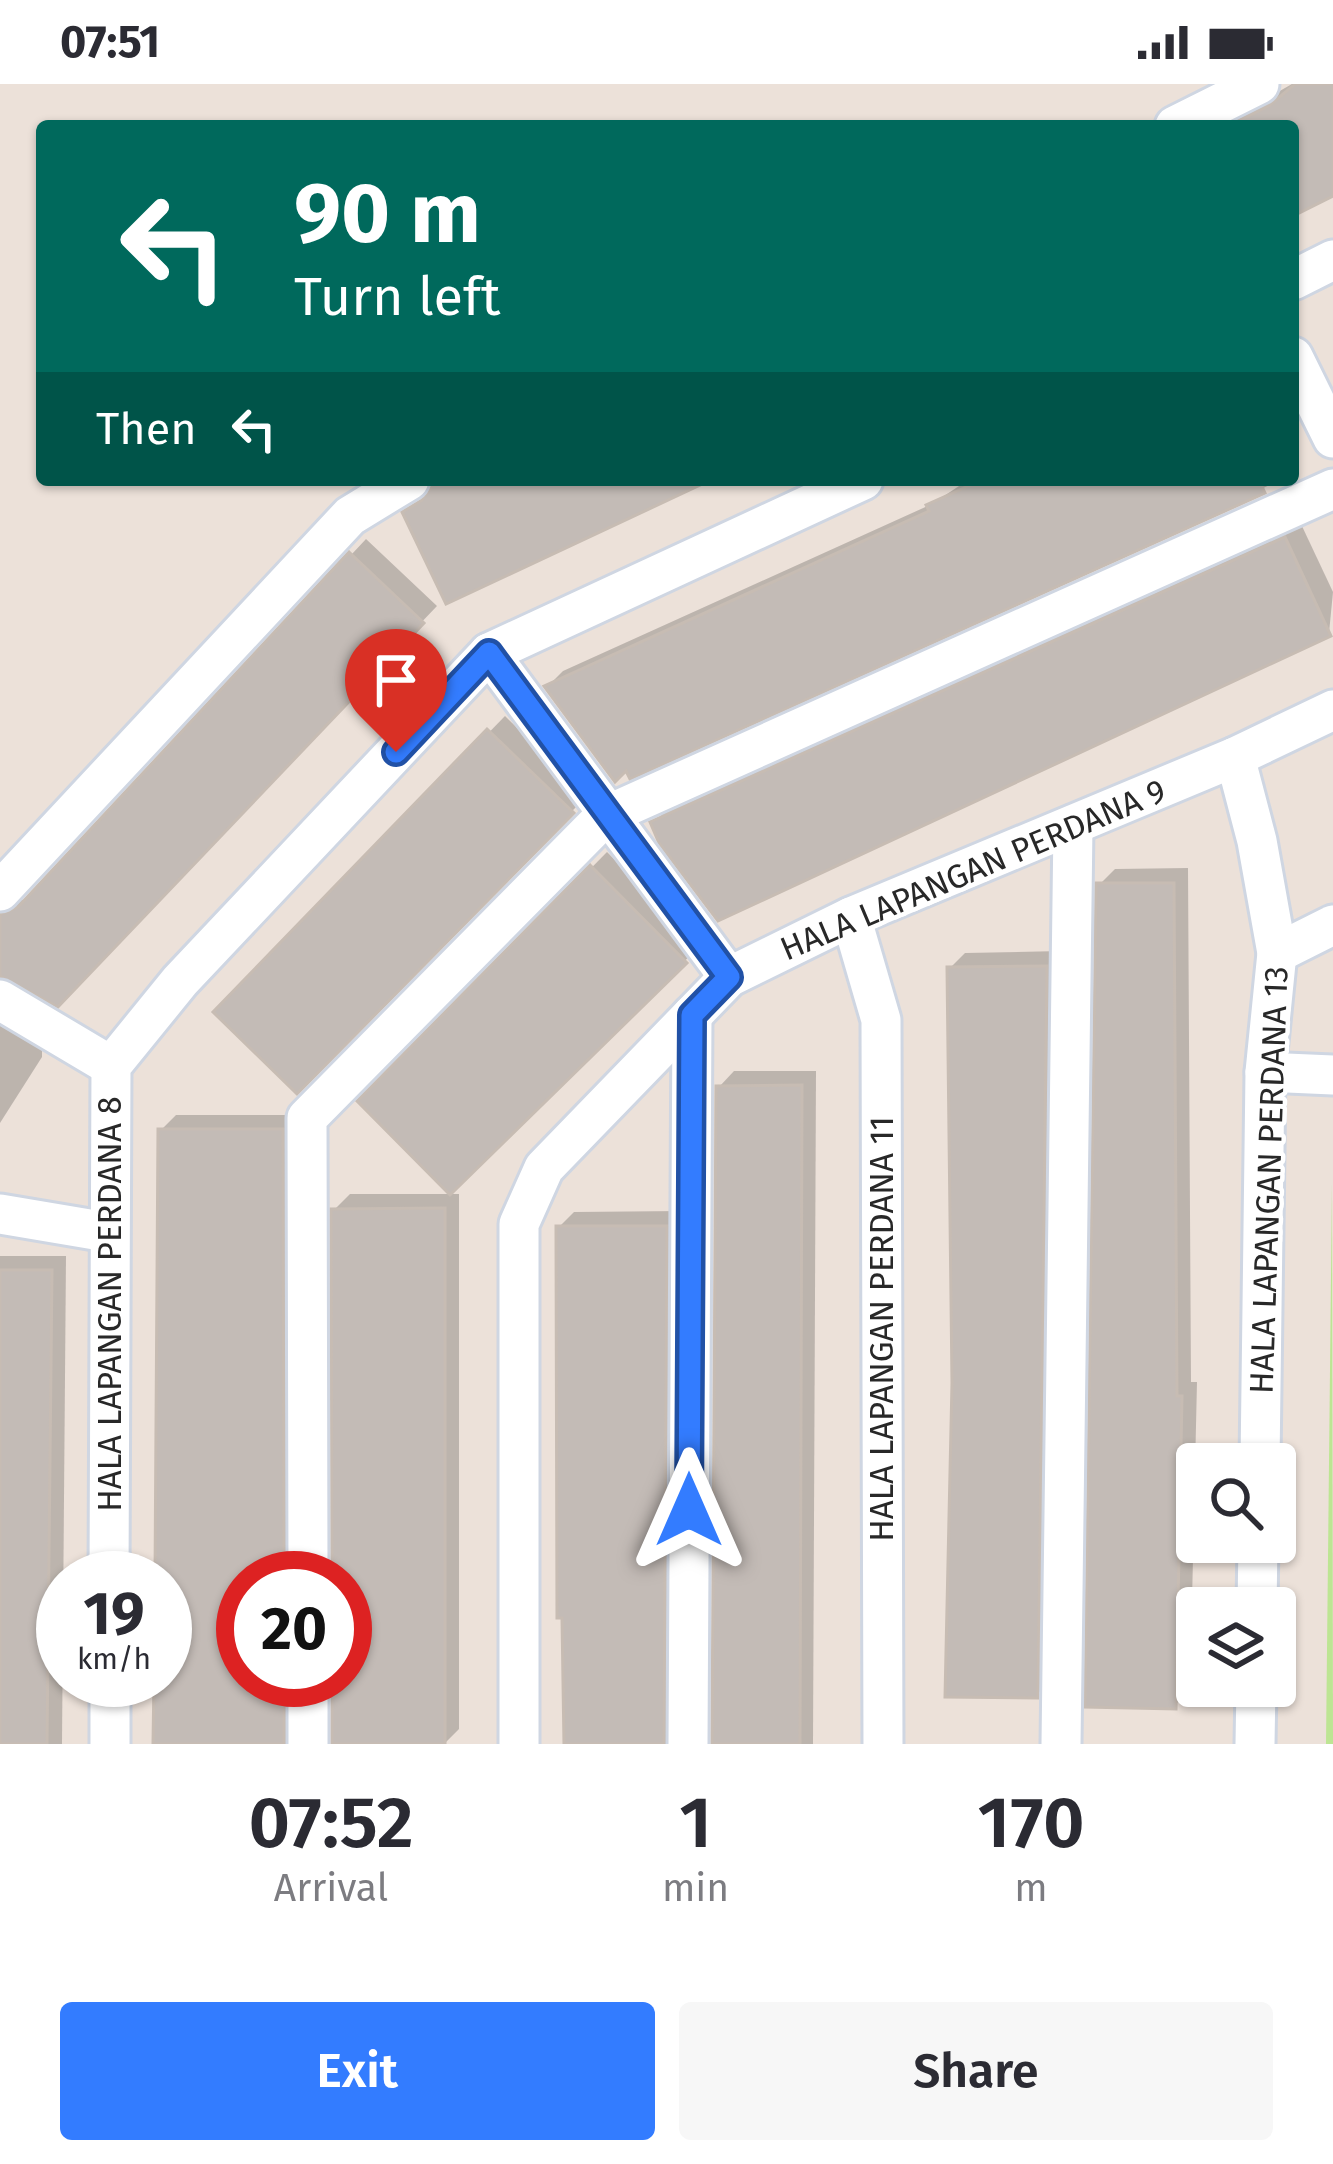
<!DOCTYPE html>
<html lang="en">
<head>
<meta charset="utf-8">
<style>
  :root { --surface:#fff; --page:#f7f7f7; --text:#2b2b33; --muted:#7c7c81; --accent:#337cff }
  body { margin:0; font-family:"Fira Sans",sans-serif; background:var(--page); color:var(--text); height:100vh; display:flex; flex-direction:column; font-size:45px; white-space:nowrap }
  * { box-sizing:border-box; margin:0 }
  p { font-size:39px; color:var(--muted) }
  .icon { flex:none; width:66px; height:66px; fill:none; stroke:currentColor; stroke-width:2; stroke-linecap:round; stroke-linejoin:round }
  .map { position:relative; height:1660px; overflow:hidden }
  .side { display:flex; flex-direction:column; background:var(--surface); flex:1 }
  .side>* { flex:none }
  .hud { position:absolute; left:36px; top:36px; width:1263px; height:366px; border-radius:12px; box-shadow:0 3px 9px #0004; background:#00695c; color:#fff; overflow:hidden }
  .tools { position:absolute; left:1176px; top:1359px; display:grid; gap:24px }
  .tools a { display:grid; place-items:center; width:120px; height:120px; border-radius:12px; background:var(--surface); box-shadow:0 3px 9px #0004; font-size:60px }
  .speed { position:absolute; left:36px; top:1467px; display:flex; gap:24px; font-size:60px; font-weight:700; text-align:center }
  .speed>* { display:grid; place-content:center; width:156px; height:156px; border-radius:50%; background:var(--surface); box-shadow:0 3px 9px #0004; line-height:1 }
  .speed small { font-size:30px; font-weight:400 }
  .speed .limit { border:18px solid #d22; background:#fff; color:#111 }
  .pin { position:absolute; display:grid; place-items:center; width:102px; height:102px; color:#fff; margin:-123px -51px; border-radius:50% 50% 50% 0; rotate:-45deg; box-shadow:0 0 12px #0007 }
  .pin .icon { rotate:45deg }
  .me { position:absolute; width:132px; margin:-66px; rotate:0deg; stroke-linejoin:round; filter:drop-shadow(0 0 9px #0008) }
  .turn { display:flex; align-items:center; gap:42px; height:252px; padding:0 60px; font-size:54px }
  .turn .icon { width:156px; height:156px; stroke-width:2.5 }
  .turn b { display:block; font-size:84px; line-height:102px }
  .then { display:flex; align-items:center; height:114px; padding:0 60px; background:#0003; gap:24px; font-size:45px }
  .eta { display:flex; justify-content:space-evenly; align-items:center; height:204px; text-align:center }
  .eta b { font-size:72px; font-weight:600; line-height:84px }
  .cta { display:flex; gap:24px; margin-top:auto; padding:24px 60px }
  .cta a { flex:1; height:138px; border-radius:12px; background:var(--accent); color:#fff; font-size:48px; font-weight:600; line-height:138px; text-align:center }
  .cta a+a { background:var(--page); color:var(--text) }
  .status { display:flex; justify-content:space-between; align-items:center; height:84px; padding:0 60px; background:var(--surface); direction:ltr }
  .status svg { height:33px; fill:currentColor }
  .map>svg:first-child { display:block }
  .green { fill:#bde593 }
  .shadow { fill:#0003 }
  .building { fill:#c3bbb6; stroke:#c7bcb3; stroke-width:3 }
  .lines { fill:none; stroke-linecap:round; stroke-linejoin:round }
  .minor-casing { stroke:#cfd6e2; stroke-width:45 }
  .minor { stroke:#fff; stroke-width:39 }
  .route-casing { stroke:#2151a6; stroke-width:30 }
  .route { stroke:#337cff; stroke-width:21 }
  .labels { text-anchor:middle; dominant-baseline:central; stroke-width:9; stroke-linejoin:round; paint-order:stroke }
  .street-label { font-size:33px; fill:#282828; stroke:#fff }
</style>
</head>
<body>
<div class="status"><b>07:51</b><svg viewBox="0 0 49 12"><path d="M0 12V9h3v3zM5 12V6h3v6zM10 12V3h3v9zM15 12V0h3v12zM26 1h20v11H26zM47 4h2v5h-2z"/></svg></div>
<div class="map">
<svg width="1333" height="1660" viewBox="0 0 1333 1660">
  <rect width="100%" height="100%" fill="#ece1d9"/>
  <path class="green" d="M 1332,1099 L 1333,1660 L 1326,1660 Z"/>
  <g class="shadow">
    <path d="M 1292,0 L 1333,0 L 1333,108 L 1293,129 L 1293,42 L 1218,42 Z"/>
    <path d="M 968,396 L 1281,396 L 631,691 L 547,603 L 563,587 L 932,420 Z"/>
    <path d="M 1301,440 L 1333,508 L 1329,549 L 654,739 L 669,723 Z"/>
    <path d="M 366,455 L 437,522 L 58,919 L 0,891 L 0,822 L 8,814 L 24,816 L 34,810 Z"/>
    <path d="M 505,632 L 587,712 L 297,1005 L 217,928 Z"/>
    <path d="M 607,768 L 700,862 L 450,1106 L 362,1017 Z"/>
    <path d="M 1188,784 L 1191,1298 L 1197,1298 L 1190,1606 L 1174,1622 L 1099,801 L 1115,785 Z"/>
    <path d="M 1061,867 L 1052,1596 L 1036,1611 L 956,1299 L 950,884 L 965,869 Z"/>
    <path d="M 0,937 L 42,962 L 42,973 L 0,1039 Z"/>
    <path d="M 734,987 L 816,987 L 813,1660 L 715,1660 L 719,1003 Z"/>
    <path d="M 176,1031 L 297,1031 L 308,1494 L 243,1494 L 243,1596 L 299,1596 L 298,1660 L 156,1660 L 157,1596 L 165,1596 L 165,1494 L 158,1494 L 161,1046 Z"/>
    <path d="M 350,1110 L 459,1110 L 459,1645 L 444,1660 L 334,1660 L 335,1596 L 345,1596 L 345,1494 L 335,1494 L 334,1126 Z"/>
    <path d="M 681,1127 L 687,1660 L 567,1660 L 559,1143 L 574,1128 Z"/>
    <path d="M 0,1172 L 66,1172 L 62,1660 L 0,1660 Z"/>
  </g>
  <g class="building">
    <path d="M 1295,0 L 1333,0 L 1333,112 L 1293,132 L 1293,42 L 1229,42 L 1270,21 Z"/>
    <path d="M 436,396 L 711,396 L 446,520 L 402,428 L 422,416 Z"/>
    <path d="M 982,396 L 1259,396 L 1265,409 L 630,695 L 626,687 L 615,698 L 544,602 L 929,427 L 926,421 Z"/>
    <path d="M 1285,453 L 1331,552 L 718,837 L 659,759 L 650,738 Z"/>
    <path d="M 349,468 L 424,539 L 58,923 L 0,892 L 0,830 L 18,823 Z"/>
    <path d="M 487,645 L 574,729 L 297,1010 L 213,928 Z"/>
    <path d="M 590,781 L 687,879 L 450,1111 L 357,1017 Z"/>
    <path d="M 1096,799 L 1174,799 L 1177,1312 L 1182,1312 L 1176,1625 L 1085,1623 Z"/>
    <path d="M 1047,882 L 1038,1614 L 945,1613 L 952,1299 L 947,883 Z"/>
    <path d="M 802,1001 L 800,1660 L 712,1660 L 716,1002 Z"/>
    <path d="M 158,1045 L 283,1045 L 284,1494 L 243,1494 L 243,1596 L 284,1596 L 284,1660 L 153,1660 L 154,1596 L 165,1596 L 165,1494 L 155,1494 Z"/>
    <path d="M 445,1124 L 445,1660 L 332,1660 L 332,1596 L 345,1596 L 345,1494 L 332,1494 L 331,1125 Z"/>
    <path d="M 556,1142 L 667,1142 L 664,1660 L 564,1660 L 562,1534 L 557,1534 Z"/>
    <path d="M 0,1186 L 52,1186 L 47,1660 L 0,1660 Z"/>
  </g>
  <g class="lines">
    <defs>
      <g id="minor">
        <path d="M 1175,42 L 1259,0"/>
        <path d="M 1293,196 L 1333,176"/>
        <path d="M 1293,273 L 1333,354"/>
        <path d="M 489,569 L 729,893"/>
        <path d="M 1235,673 L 1257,757 L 1277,869 L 1265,988 L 1260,1380"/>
        <path d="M 0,807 L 350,432 L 409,396"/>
        <path d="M 851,833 L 881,936 L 883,1660"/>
        <path d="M 1277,869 L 1333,841"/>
        <path d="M 0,916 L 111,982"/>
        <path d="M 1265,988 L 1333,991"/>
        <path d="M 0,1130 L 107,1148"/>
        <path d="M 109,1494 L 111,982 L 180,897 L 489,569 L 863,396"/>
        <path d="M 308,1494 L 307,1034 L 605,732 L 1333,405"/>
        <path d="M 1257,1524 L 1258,1458"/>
        <path d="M 110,1596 L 110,1660"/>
        <path d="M 308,1596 L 308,1660"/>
        <path d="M 519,1660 L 519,1140 L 544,1084 L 729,893 L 851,833 L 1235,673 L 1333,626"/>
        <path d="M 688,1660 L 692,931"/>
        <path d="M 1061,1660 L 1073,741"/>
        <path d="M 1255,1660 L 1256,1602"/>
      </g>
    </defs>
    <use href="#minor" class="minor-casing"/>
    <use href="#minor" class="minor"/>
  </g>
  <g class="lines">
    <defs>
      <path id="route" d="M 396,668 L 489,569 L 729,893 L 692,931 L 689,1426"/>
    </defs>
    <use href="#route" class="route-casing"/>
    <use href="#route" class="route"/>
  </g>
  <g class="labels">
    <g class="street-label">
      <text transform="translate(973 786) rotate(-23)">HALA LAPANGAN PERDANA 9</text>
      <text transform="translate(1269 1096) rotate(-88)">HALA LAPANGAN PERDANA 13</text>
      <text transform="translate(110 1220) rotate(-90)">HALA LAPANGAN PERDANA 8</text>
      <text transform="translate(882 1245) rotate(-90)">HALA LAPANGAN PERDANA 11</text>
    </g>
  </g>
</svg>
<div class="tools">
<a><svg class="icon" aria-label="search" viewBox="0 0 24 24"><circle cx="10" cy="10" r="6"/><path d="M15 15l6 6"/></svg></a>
<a><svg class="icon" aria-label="layers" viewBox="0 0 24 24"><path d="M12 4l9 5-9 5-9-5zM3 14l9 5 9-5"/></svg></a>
</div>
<div class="speed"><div>19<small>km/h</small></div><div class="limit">20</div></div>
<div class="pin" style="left:396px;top:668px;background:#d93025"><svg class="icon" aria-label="arrive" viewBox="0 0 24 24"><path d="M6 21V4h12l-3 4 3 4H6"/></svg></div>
<svg class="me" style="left:689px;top:1426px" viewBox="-20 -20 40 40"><path d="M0-17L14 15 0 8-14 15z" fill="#337cff" stroke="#fff" stroke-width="4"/></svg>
<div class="hud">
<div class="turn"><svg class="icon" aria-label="left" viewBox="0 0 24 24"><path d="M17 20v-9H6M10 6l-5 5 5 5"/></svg><div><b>90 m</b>Turn left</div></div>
<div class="then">Then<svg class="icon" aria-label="left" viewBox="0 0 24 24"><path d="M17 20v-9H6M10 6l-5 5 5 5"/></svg></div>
</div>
</div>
<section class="side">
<div class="eta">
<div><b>07:52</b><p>Arrival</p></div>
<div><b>1</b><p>min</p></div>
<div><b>170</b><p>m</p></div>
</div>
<div class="cta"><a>Exit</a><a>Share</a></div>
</section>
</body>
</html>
